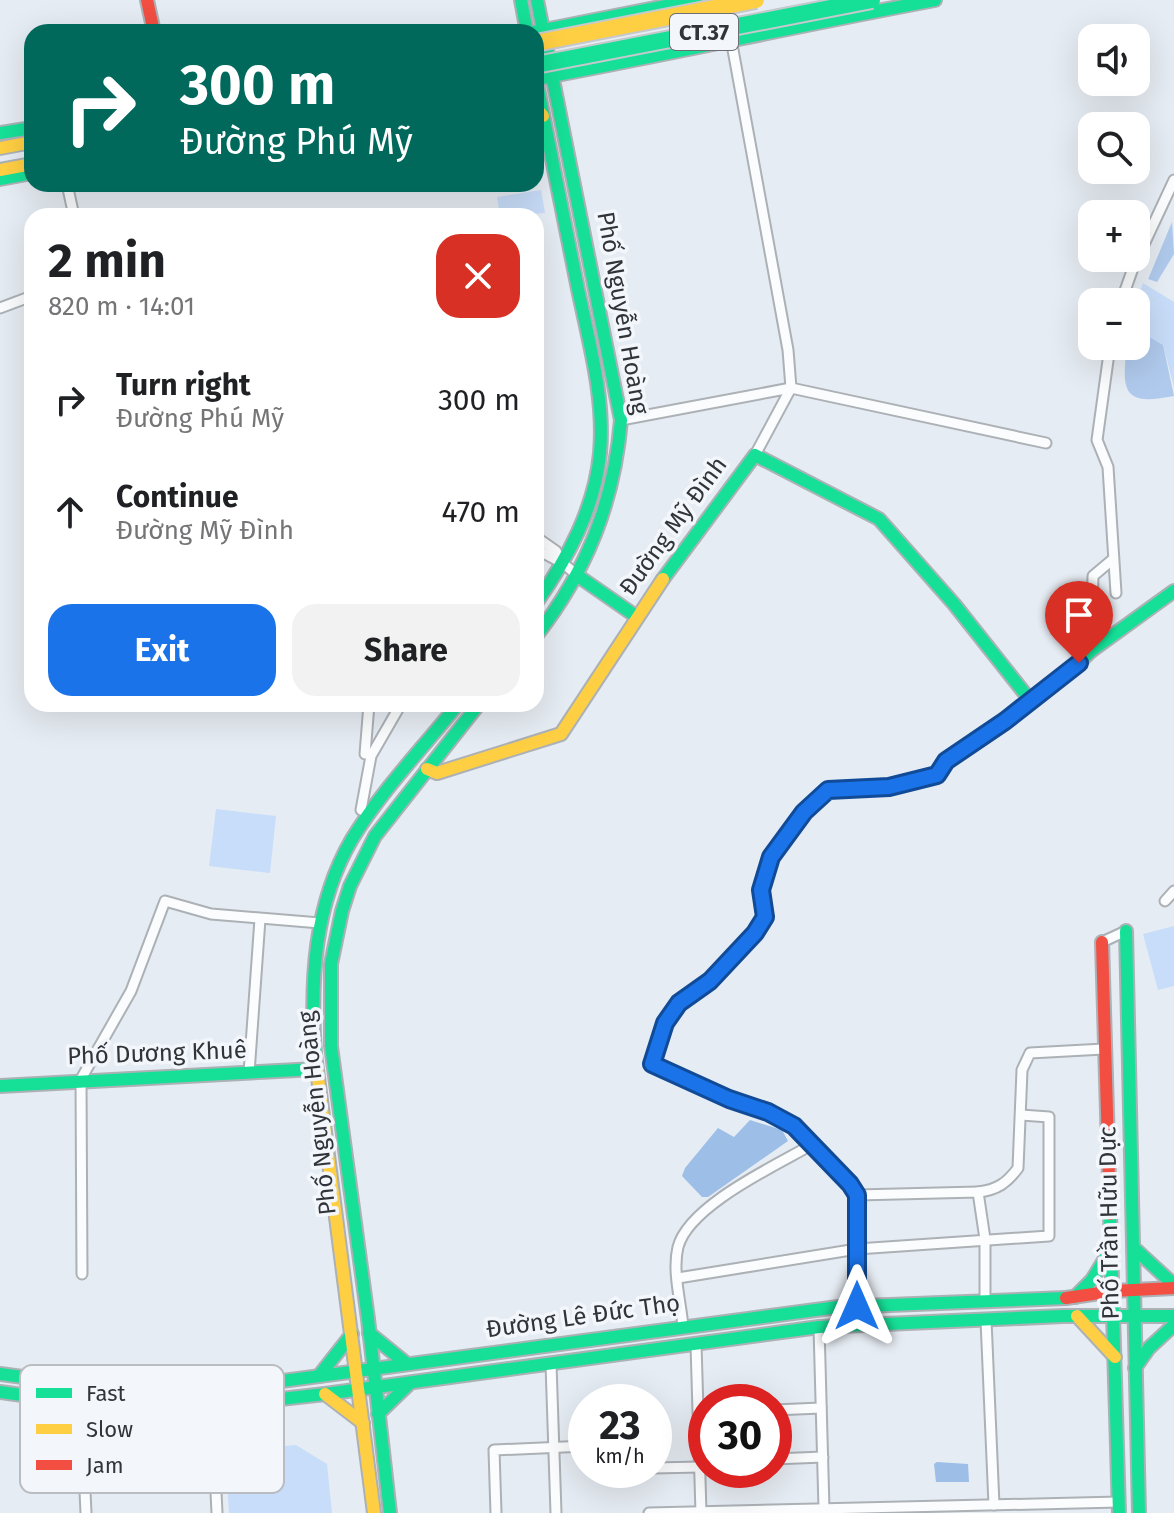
<!DOCTYPE html>
<html lang="en">
<head>
<meta charset="utf-8">
<style>
  :root { --surface:#fff; --page:#f2f2f2; --text:#202124; --muted:#757577; --accent:#1a73e8 }
  body { margin:0; font-family:"Fira Sans",sans-serif; background:var(--page); color:var(--text); height:100vh; display:flex; flex-direction:column; font-size:30px; white-space:nowrap }
  * { box-sizing:border-box; margin:0 }
  p { font-size:26px; color:var(--muted) }
  .icon { flex:none; width:44px; height:44px; fill:none; stroke:currentColor; stroke-width:2; stroke-linecap:round; stroke-linejoin:round }
  .map { position:relative; flex:1; overflow:hidden }
  .sheet { position:absolute; left:24px; top:208px; width:520px; height:504px; display:flex; flex-direction:column; background:var(--surface); border-radius:24px; box-shadow:0 8px 32px #0002 }
  .sheet>* { flex:none }
  .top-card { position:absolute; left:24px; top:24px; width:520px; height:168px; border-radius:24px; box-shadow:0 8px 32px #0002; background:#00695c; color:#fff; overflow:hidden }
  .controls { position:absolute; left:1078px; top:24px; display:grid; gap:16px }
  .controls a { display:grid; place-items:center; width:72px; height:72px; border-radius:16px; background:var(--surface); box-shadow:0 8px 32px #0002; font-size:40px }
  .speed { position:absolute; left:568px; top:1384px; display:flex; gap:16px; font-size:40px; font-weight:700; text-align:center }
  .speed>* { display:grid; place-content:center; width:104px; height:104px; border-radius:50%; background:var(--surface); box-shadow:0 8px 32px #0002; line-height:1 }
  .speed small { font-size:20px; font-weight:400 }
  .speed .limit { border:12px solid #d22; background:#fff; color:#111 }
  .pin { position:absolute; display:grid; place-items:center; width:68px; height:68px; color:#fff; margin:-82px -34px; border-radius:50% 50% 50% 0; rotate:-45deg; box-shadow:0 0 8px #0007 }
  .pin .icon { rotate:45deg }
  .me { position:absolute; width:88px; margin:-44px; rotate:0deg; stroke-linejoin:round; filter:drop-shadow(0 0 6px #0008) }
  .turn { display:flex; align-items:center; gap:28px; height:168px; padding:0 24px; font-size:36px }
  .turn .icon { width:104px; height:104px; stroke-width:2.5 }
  .turn b { display:block; font-size:56px; line-height:68px }
  .round { display:grid; place-items:center; flex:none; width:84px; height:84px; border-radius:24px; background:var(--page) }
  .overview { display:flex; align-items:center; justify-content:space-between; height:136px; padding:0 24px }
  h1 { font-size:48px; font-weight:700; line-height:60px }
  .cta { display:flex; gap:16px; margin-top:auto; padding:16px 24px }
  .cta a { flex:1; height:92px; border-radius:24px; background:var(--accent); color:#fff; font-size:32px; font-weight:700; line-height:92px; text-align:center }
  .cta a+a { background:var(--page); color:var(--text) }
  ul { padding:0; list-style:none }
  li { display:flex; align-items:center; gap:24px; height:112px; padding:0 24px }
  li div { flex:1 }
  li b { display:block; font-size:30px }
  li em { font-style:normal }
  .map>svg:first-child { display:block }
  .green { fill:#c8ddf9 }
  .forest { fill:#b0caed }
  .water { fill:#9dbee7 }
  .lines { fill:none; stroke-linecap:round; stroke-linejoin:round }
  .street-casing { stroke:#acb1b6; stroke-width:13 }
  .fast-casing { stroke:#acb1b6; stroke-width:16 }
  .slow-casing { stroke:#acb1b6; stroke-width:16 }
  .jam-casing { stroke:#acb1b6; stroke-width:16 }
  .street { stroke:#fbfcfd; stroke-width:9 }
  .fast { stroke:#16e098; stroke-width:12 }
  .slow { stroke:#ffcf43; stroke-width:12 }
  .jam { stroke:#f24e42; stroke-width:12 }
  .fast-bridge-casing { stroke:#c5c8cc; stroke-width:20; stroke-linecap:butt }
  .slow-bridge-casing { stroke:#c5c8cc; stroke-width:20; stroke-linecap:butt }
  .fast-bridge { stroke:#16e098; stroke-width:16 }
  .slow-bridge { stroke:#ffcf43; stroke-width:16 }
  .route-casing { stroke:#114b97; stroke-width:20 }
  .route { stroke:#1a73e8; stroke-width:14 }
  .labels { text-anchor:middle; dominant-baseline:central; stroke-width:7; stroke-linejoin:round; paint-order:stroke }
  .shield { fill:#f3f7fc; stroke:#6b6f74; stroke-width:2 }
  .shield-label { font-size:22px; font-weight:bold; fill:#31353a }
  .street-label { font-size:24px; fill:#31353a; stroke:#f3f7fc }
  .key { fill:#f3f7fc; stroke:#b9bdc2; stroke-width:2 }
  .key-label { font-size:22px; fill:#31353a }
</style>
</head>
<body>
<div class="map">
<svg width="1174" height="1513" viewBox="0 0 1174 1513">
  <rect width="100%" height="100%" fill="#e6ecf3"/>
  <g class="green">
    <path d="M 541,190 L 545,213 L 500,216 L 497,197 Z"/>
    <path d="M 1143,283 L 1174,302 L 1174,387 L 1163,345 L 1146,335 L 1136,323 L 1136,305 Z"/>
    <path d="M 216,809 L 276,816 L 270,873 L 209,866 Z"/>
    <path d="M 1174,926 L 1174,986 L 1158,990 L 1143,934 Z"/>
    <path d="M 296,1445 L 327,1464 L 332,1513 L 229,1513 L 225,1451 Z"/>
  </g>
  <g class="forest">
    <path d="M 1172,222 L 1174,254 L 1157,282 L 1148,279 L 1149,277 Z"/>
    <path d="M 1136,323 L 1146,335 L 1163,345 L 1174,396 C 1124,406 1121,393 1127,346 L 1136,346 Z"/>
  </g>
  <g class="water">
    <path d="M 750,1120 L 782,1130 L 788,1141 L 708,1197 L 702,1197 L 682,1176 L 685,1168 L 718,1128 L 734,1137 Z"/>
    <path d="M 937,1462 L 968,1464 L 969,1482 L 936,1482 L 934,1464 Z"/>
  </g>
  <g class="lines">
    <defs>
      <g id="street">
        <path d="M 731,39 L 788,350 L 791,388 L 755,455"/>
        <path d="M 67,184 L 74,216"/>
        <path d="M 1121,302 L 1133,268 L 1174,180"/>
        <path d="M 0,308 L 32,296"/>
        <path d="M 1110,346 L 1097,440 L 1108,467 L 1116,593"/>
        <path d="M 621,420 L 791,388 L 1046,443"/>
        <path d="M 536,537 L 556,551 L 564,564"/>
        <path d="M 536,549 L 564,564 L 578,576"/>
        <path d="M 1091,651 L 1093,576 L 1112,560"/>
        <path d="M 365,754 L 369,704"/>
        <path d="M 361,810 L 371,756 L 401,704"/>
        <path d="M 1165,901 L 1174,891"/>
        <path d="M 1102,942 L 1126,931"/>
        <path d="M 249,1073 L 260,919"/>
        <path d="M 978,1192 C 997,1190 1007,1183 1018,1168 L 1022,1070 L 1030,1053 L 1104,1049"/>
        <path d="M 857,1195 L 978,1192 L 985,1239 L 985,1302"/>
        <path d="M 82,1274 L 81,1079 L 131,991 L 165,901 L 211,914 L 320,923"/>
        <path d="M 678,1278 L 857,1249 L 1049,1236 L 1049,1117 L 1021,1115"/>
        <path d="M 857,1306 L 857,1195 L 850,1184 L 794,1126 L 768,1112 L 729,1099 L 652,1064 C 655,1051 659,1034 666,1022 C 675,1004 692,995 707,983 C 729,966 751,940 765,917 C 764,909 761,900 761,892 C 760,855 803,813 828,790 L 889,787 L 937,775 L 946,761 L 1030,700"/>
        <path d="M 986,1320 L 994,1505"/>
        <path d="M 683,1327 C 681,1302 672,1271 678,1247 C 689,1205 777,1165 813,1144"/>
        <path d="M 819,1327 L 824,1509"/>
        <path d="M 696,1344 L 701,1513"/>
        <path d="M 551,1364 L 556,1513"/>
        <path d="M 81,1404 L 86,1513"/>
        <path d="M 212,1408 L 217,1513"/>
        <path d="M 774,1410 L 821,1408"/>
        <path d="M 774,1459 L 823,1457"/>
        <path d="M 654,1468 L 700,1467"/>
        <path d="M 496,1513 L 494,1450 L 586,1446"/>
        <path d="M 649,1513 L 1119,1502"/>
      </g>
      <g id="fast">
        <path d="M 521,0 L 527,32"/>
        <path d="M 534,32 L 696,0"/>
        <path d="M 536,79 C 550,149 564,219 578,289 C 589,342 605,398 600,453 C 595,508 568,558 536,603"/>
        <path d="M 536,79 C 669,54 802,25 935,0"/>
        <path d="M 0,133 L 32,128"/>
        <path d="M 0,179 L 32,173"/>
        <path d="M 578,576 L 637,617"/>
        <path d="M 663,579 L 755,455 L 879,519 L 954,604 L 1030,700 L 1067,674 L 1091,651 L 1174,591"/>
        <path d="M 536,636 C 587,571 614,502 621,420 L 537,0"/>
        <path d="M 1126,931 L 1139,1513"/>
        <path d="M 315,1054 C 310,981 314,904 352,839 C 382,790 422,749 458,704"/>
        <path d="M 0,1086 L 316,1069"/>
        <path d="M 1110,1214 L 1119,1513"/>
        <path d="M 1134,1248 L 1174,1285"/>
        <path d="M 1075,1297 L 1092,1280 L 1111,1249"/>
        <path d="M 369,1333 L 407,1364"/>
        <path d="M 1135,1368 L 1149,1348 L 1174,1325"/>
        <path d="M 0,1374 L 119,1390 L 230,1388 L 838,1307 L 1066,1298"/>
        <path d="M 319,1376 L 352,1334"/>
        <path d="M 0,1392 L 108,1407 L 184,1410 L 325,1394 L 819,1327 L 1063,1316 L 1174,1316"/>
        <path d="M 378,1414 L 410,1383"/>
        <path d="M 390,1513 L 368,1319 L 331,1046 L 331,964 L 342,911 L 350,886 L 375,836 L 479,704"/>
      </g>
      <g id="slow">
        <path d="M 536,108 L 543,116"/>
        <path d="M 0,148 L 32,142"/>
        <path d="M 0,170 L 32,164"/>
        <path d="M 427,769 L 437,773 L 561,734 L 663,579"/>
        <path d="M 315,1054 L 374,1513"/>
        <path d="M 1077,1316 L 1115,1357"/>
        <path d="M 325,1394 L 363,1423"/>
      </g>
      <g id="jam">
        <path d="M 147,0 L 154,32"/>
        <path d="M 1102,942 L 1110,1214"/>
        <path d="M 1066,1298 L 1113,1291 L 1174,1288"/>
      </g>
    </defs>
    <use href="#street" class="street-casing"/>
    <use href="#fast" class="fast-casing"/>
    <use href="#slow" class="slow-casing"/>
    <use href="#jam" class="jam-casing"/>
    <use href="#street" class="street"/>
    <use href="#fast" class="fast"/>
    <use href="#slow" class="slow"/>
    <use href="#jam" class="jam"/>
    <defs>
      <path id="fast-bridge" d="M 536,65 L 872,0"/>
      <path id="slow-bridge" d="M 536,43 L 756,0"/>
    </defs>
    <use href="#fast-bridge" class="fast-bridge-casing"/>
    <use href="#slow-bridge" class="slow-bridge-casing"/>
    <use href="#fast-bridge" class="fast-bridge"/>
    <use href="#slow-bridge" class="slow-bridge"/>
  </g>
  <g class="lines">
    <defs>
      <path id="route" d="M 857,1306 L 857,1195 L 850,1184 L 794,1126 L 768,1112 L 729,1099 L 652,1064 L 665,1023 L 679,1003 L 710,981 L 755,933 L 765,917 L 761,890 L 771,857 L 804,812 L 828,790 L 889,787 L 937,775 L 946,761 L 1005,721 L 1079,663"/>
    </defs>
    <use href="#route" class="route-casing"/>
    <use href="#route" class="route"/>
  </g>
  <g class="labels">
    <rect class="shield" x="670" y="14" width="68" height="36" rx="6"/>
    <g class="shield-label">
      <text x="704" y="32">CT.37</text>
    </g>
    <g class="street-label">
      <text transform="translate(623 313) rotate(80)">Phố Nguyễn Hoàng</text>
      <text transform="translate(673 526) rotate(-54)">Đường Mỹ Đình</text>
      <text transform="translate(157 1053) rotate(-2)">Phố Dương Khuê</text>
      <text transform="translate(317 1113) rotate(-96)">Phố Nguyễn Hoàng</text>
      <text transform="translate(1109 1223) rotate(-91)">Phố Trần Hữu Dực</text>
      <text transform="translate(583 1316) rotate(-8)">Đường Lê Đức Thọ</text>
    </g>
  </g>
  <rect x="20" y="1365" width="264" height="128" rx="12" class="key"/>
  <rect x="36" y="1388" width="36" height="10" fill="#16e098"/>
  <rect x="36" y="1424" width="36" height="10" fill="#ffcf43"/>
  <rect x="36" y="1460" width="36" height="10" fill="#f24e42"/>
  <g class="key-label">
    <text x="86" y="1401">Fast</text>
    <text x="86" y="1437">Slow</text>
    <text x="86" y="1473">Jam</text>
  </g>
</svg>
<div class="controls">
<a><svg class="icon" aria-label="sound" viewBox="0 0 24 24"><path d="M4 9h4l5-4v14l-5-4H4zM17 9q2 3 0 6"/></svg></a>
<a><svg class="icon" aria-label="search" viewBox="0 0 24 24"><circle cx="10" cy="10" r="6"/><path d="M15 15l6 6"/></svg></a>
<a>+</a>
<a>−</a>
</div>
<div class="speed"><div>23<small>km/h</small></div><div class="limit">30</div></div>
<div class="pin" style="left:1079px;top:663px;background:#d93025"><svg class="icon" aria-label="arrive" viewBox="0 0 24 24"><path d="M6 21V4h12l-3 4 3 4H6"/></svg></div>
<svg class="me" style="left:857px;top:1306px" viewBox="-20 -20 40 40"><path d="M0-17L14 15 0 8-14 15z" fill="#1a73e8" stroke="#fff" stroke-width="4"/></svg>
<div class="top-card">
<div class="turn"><svg class="icon" aria-label="right" viewBox="0 0 24 24"><path d="M7 20v-9h11M14 6l5 5-5 5"/></svg><div><b>300 m</b>Đường Phú Mỹ</div></div>
</div>
<section class="sheet">
<div class="overview"><div><h1>2 min</h1><p>820 m · 14:01</p></div><a class="round" style="background:#d93025;color:#fff"><svg class="icon" aria-label="close" viewBox="0 0 24 24"><path d="M6 6l12 12M18 6L6 18"/></svg></a></div>
<ul>
<li><svg class="icon" aria-label="right" viewBox="0 0 24 24"><path d="M7 20v-9h11M14 6l5 5-5 5"/></svg><div><b>Turn right</b><p>Đường Phú Mỹ</p></div><em>300 m</em></li>
<li><svg class="icon" aria-label="ahead" viewBox="0 0 24 24"><path d="M12 20V5M6 11l6-6 6 6"/></svg><div><b>Continue</b><p>Đường Mỹ Đình</p></div><em>470 m</em></li>
</ul>
<div class="cta"><a>Exit</a><a>Share</a></div>
</section>
</div>
</body>
</html>
